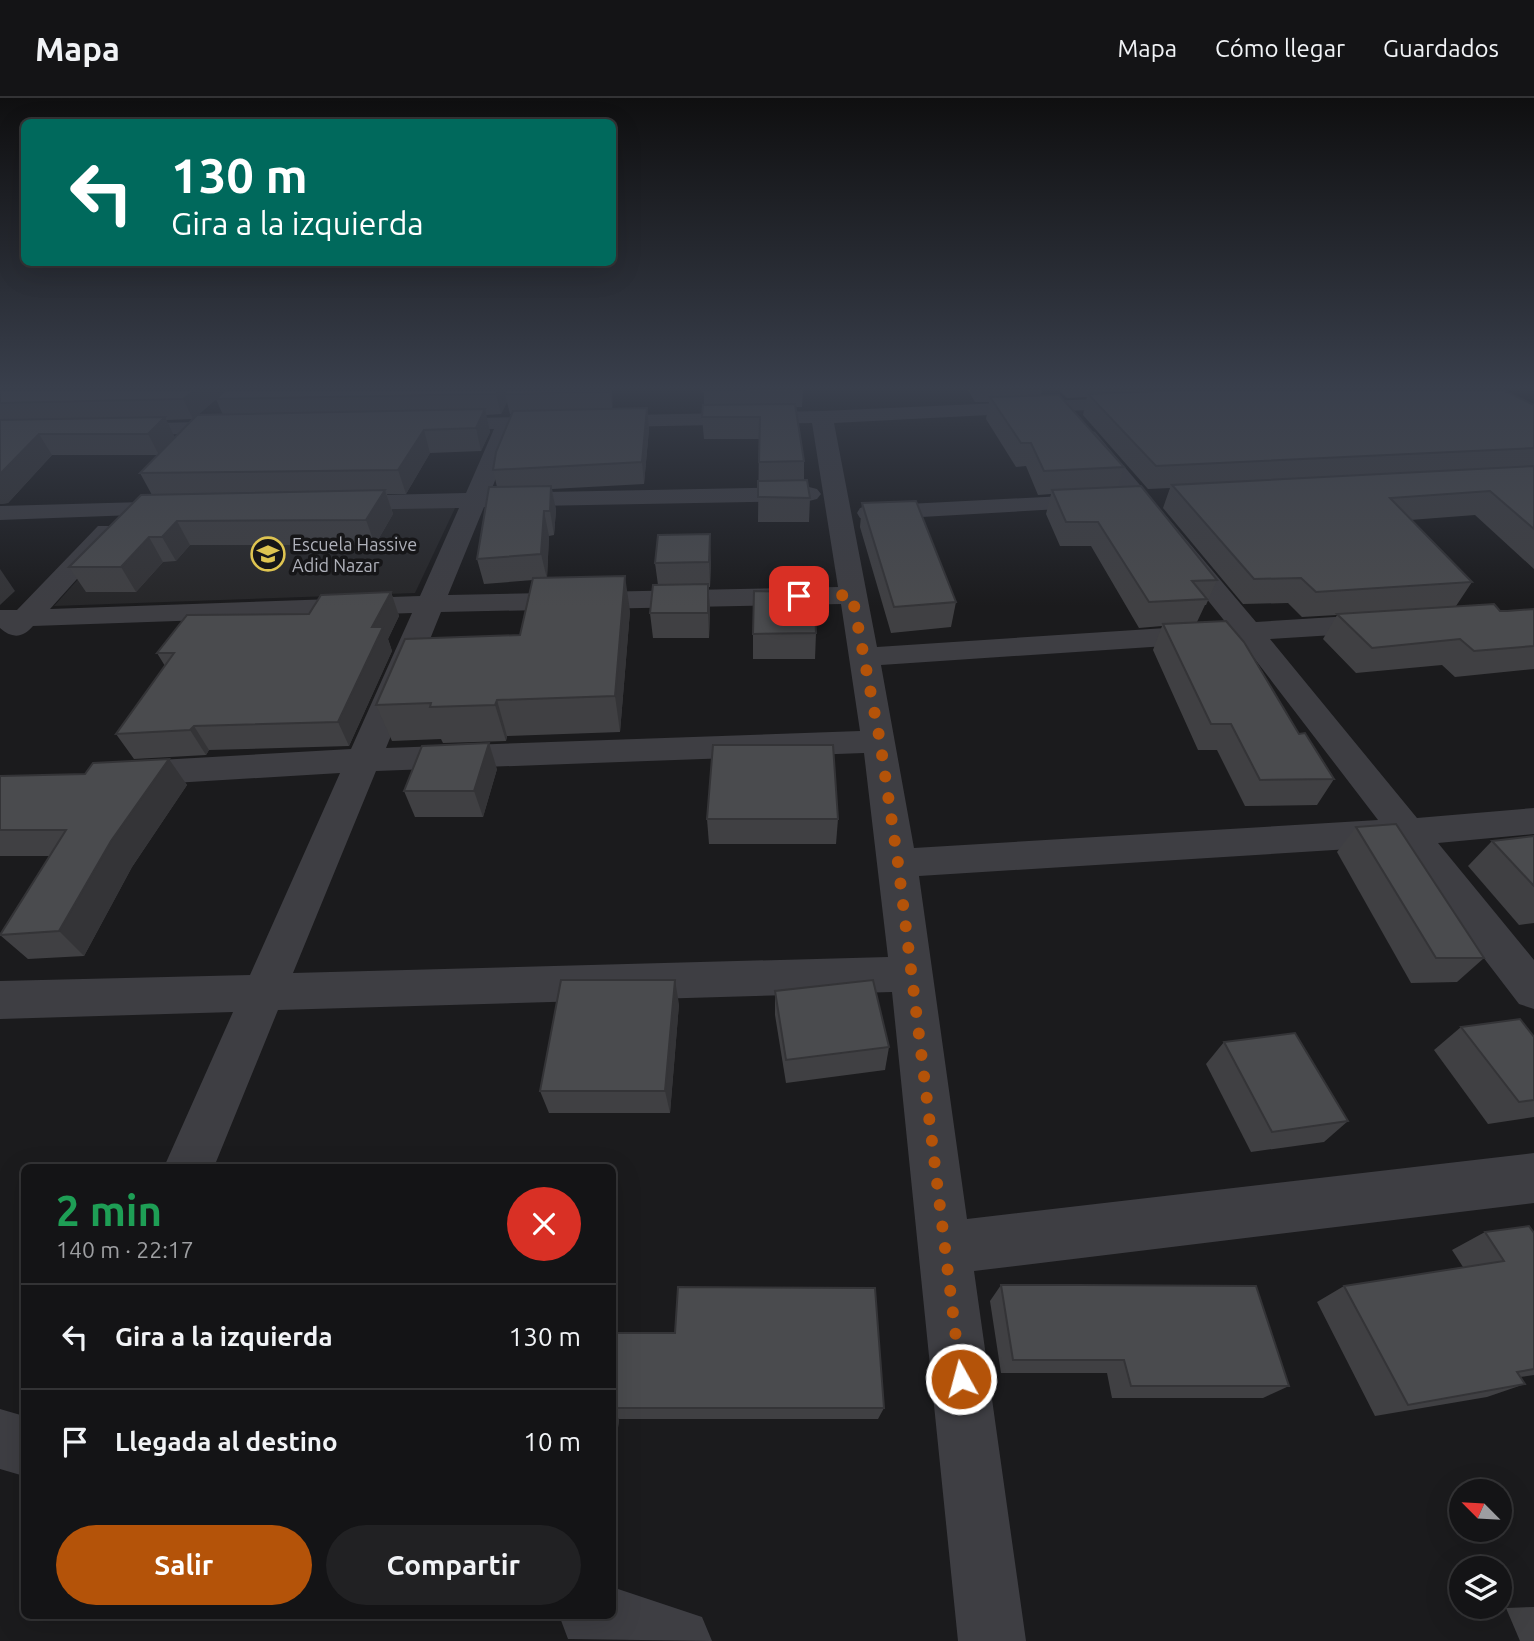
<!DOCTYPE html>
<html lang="es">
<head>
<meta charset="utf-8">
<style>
  :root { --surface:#141416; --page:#212123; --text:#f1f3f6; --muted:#9d9ea1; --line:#333335; --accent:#b45309 }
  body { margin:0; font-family:Ubuntu,sans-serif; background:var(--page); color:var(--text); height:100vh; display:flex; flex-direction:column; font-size:26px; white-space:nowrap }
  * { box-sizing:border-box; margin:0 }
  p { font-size:23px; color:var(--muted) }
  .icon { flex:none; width:38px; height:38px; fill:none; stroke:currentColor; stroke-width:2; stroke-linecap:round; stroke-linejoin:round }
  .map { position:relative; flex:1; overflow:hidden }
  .drawer { position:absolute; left:21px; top:1066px; width:595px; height:455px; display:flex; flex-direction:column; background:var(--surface); border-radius:10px; box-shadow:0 7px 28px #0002,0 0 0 2px var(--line) }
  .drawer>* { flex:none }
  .hud { position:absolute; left:21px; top:21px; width:595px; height:147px; border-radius:10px; box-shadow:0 7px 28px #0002,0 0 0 2px var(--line); background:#00695c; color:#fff; overflow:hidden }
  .needle { width:46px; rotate:294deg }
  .controls { position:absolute; left:1449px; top:1381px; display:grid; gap:14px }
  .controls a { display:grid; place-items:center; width:63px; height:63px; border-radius:50%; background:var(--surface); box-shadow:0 7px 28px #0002,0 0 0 2px var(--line); font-size:35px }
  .pin { position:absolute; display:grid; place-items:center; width:60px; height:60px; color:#fff; margin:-30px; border-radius:14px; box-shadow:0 4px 10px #0006 }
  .me { position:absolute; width:77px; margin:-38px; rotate:353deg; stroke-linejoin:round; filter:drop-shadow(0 0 5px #0008) }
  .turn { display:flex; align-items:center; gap:24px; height:147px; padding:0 35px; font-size:32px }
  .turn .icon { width:91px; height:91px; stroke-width:2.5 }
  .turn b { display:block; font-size:49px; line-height:60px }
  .round { display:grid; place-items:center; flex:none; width:74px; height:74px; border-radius:37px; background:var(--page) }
  .head { display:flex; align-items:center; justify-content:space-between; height:119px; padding:0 35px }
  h1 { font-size:42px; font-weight:600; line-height:52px; color:#1e9e55 }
  .button { display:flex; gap:14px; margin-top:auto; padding:14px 35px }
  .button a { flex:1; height:80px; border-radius:42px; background:var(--accent); color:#fff; font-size:28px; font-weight:600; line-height:80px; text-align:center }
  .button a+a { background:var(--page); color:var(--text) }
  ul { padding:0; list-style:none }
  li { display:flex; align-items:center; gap:21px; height:105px; padding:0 35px; border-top:2px solid var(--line) }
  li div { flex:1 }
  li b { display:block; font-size:26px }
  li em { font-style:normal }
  header { display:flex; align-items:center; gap:42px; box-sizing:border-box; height:98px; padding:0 35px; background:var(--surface); border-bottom:2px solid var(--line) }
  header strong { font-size:33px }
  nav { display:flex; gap:38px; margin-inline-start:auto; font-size:24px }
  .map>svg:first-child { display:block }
  .built { fill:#272729 }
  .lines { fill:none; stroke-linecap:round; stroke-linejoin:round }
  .minor { fill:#3e3e43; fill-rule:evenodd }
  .wall { fill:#404043; fill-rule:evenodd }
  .shaded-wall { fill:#343437 }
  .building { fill:#4a4b4e; stroke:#343437; stroke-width:2 }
  .route { stroke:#b45309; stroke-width:12; stroke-dasharray:0 21.6 }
  .labels { text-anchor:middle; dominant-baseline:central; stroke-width:7; stroke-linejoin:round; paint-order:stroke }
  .far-poi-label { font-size:18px; fill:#afb1ba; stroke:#161618; text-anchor:start }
</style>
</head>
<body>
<header>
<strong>Mapa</strong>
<nav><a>Mapa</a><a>Cómo llegar</a><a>Guardados</a></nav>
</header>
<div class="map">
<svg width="1534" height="1543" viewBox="0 0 1534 1543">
  <rect width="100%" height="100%" fill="#1b1b1d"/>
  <path class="built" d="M 456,408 L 415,495 L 54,508 L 136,417 Z"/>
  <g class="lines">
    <g class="minor">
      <path d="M 1139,299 L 1149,305 L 1146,309 L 834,325 L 877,549 L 1227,526 L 1076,339 L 1087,332 L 1095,334 L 1256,524 L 1382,516 L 1392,519 L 1397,525 L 1392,531 L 1382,534 L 1270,541 L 1417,720 L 1534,710 L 1534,736 L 1438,745 L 1534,862 L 1534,911 L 1519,906 L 1398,748 L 919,778 L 967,1121 L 1534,1055 L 1534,1105 L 974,1173 L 1026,1543 L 958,1543 L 892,894 L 278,912 L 214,1069 L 164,1069 L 233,914 L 0,921 L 0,883 L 250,877 L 340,675 L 124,688 L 112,684 L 107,676 L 112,668 L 124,664 L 351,651 L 412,515 L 33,528 C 22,541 11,540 0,530 L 0,512 L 17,512 L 98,428 L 116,428 L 120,433 L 50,511 L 420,498 L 459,410 L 337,412 L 328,410 L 325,405 L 328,400 L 337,398 L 466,395 L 494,331 L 437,332 L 429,331 L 426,326 L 429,321 L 822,313 ZM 812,325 L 838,489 L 448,497 L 484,409 L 809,403 L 817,401 L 821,396 L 817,391 L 809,389 L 490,395 L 516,331 ZM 841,506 L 860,633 L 386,650 L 441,514 ZM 1241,543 L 1378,722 L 914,750 L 881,567 ZM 864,655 L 888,859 L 293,875 L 376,673 Z"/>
      <path d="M 237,323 L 245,324 L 248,329 L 245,334 L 118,338 L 107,332 L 118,326 Z"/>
      <path d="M 1102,396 L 1111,398 L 1114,403 L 1111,408 L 869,422 L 860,420 L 857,415 L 860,410 L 869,408 Z"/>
      <path d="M 179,403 L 188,405 L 191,410 L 188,415 L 0,422 L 0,408 Z"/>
      <path d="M 0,1311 L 24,1318 L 24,1378 L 0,1371 Z"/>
      <path d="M 612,1489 L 702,1519 L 712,1543 L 568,1541 L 559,1517 L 612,1517 Z"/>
    </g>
  </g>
  <g class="wall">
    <path d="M 0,292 L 612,292 L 612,311 L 647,310 L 649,331 L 644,386 L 552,391 L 556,412 L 554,437 L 549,438 L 547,479 L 630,513 L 620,634 L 507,638 L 506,643 L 443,645 L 441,641 L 392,643 L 376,607 L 520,537 L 533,482 L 484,486 L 477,461 L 497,389 L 493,372 L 512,316 L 510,316 L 507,304 L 501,316 L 486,317 L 490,334 L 481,353 L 430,355 L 406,396 L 387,396 L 393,416 L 375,447 L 190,447 L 176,463 L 163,464 L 136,494 L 86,494 L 69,469 L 152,397 L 140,375 L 158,357 L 52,357 L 8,405 L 0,406 ZM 216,301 L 223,317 L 198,317 ZM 192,321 L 175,340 L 166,322 Z"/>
    <path d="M 704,292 L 803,292 L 802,309 L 796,309 L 804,363 L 804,382 L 810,400 L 809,424 L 758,424 L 759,341 L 704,341 L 702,319 L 704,307 Z"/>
    <path d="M 968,292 L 1042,292 L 1041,297 L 1124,369 L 1118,389 L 1217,482 L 1206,507 L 1205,507 L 1197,524 L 1299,636 L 1334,681 L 1317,707 L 1245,708 L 1217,652 L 1198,652 L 1153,552 L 1162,528 L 1139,530 L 1091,448 L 1060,448 L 1046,416 L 1051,396 L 1038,397 L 1026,368 L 1016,369 L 986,321 L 989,304 L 975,304 Z"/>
    <path d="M 1059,292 L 1503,292 L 1534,308 L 1534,471 L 1475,417 L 1410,422 L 1472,484 L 1456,508 L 1507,513 L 1534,511 L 1534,571 L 1455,579 L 1442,567 L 1356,575 L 1323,541 L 1337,517 L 1302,519 L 1288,505 L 1243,506 L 1163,410 L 1170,390 L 1148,391 L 1083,317 L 1087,299 L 1067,300 Z"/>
    <path d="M 862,405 L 956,504 L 951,529 L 891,535 L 860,429 Z"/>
    <path d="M 711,461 L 710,489 L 708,489 L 710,511 L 709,540 L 653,540 L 650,515 L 658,487 L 655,465 Z"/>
    <path d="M 391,494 L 399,518 L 388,541 L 392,553 L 349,648 L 209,652 L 206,657 L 134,661 L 116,636 L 165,568 L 157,555 Z"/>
    <path d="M 816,535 L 815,561 L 753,561 L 753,536 Z"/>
    <path d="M 169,661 L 187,687 L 132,769 L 84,858 L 28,861 L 0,837 L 50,758 L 0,758 L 0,678 L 85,676 Z"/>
    <path d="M 497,671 L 483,719 L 415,719 L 404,693 Z"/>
    <path d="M 707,721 L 838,721 L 836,746 L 709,746 Z"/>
    <path d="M 1356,729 L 1484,860 L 1457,884 L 1411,885 L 1337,754 Z"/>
    <path d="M 1534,738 L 1534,825 L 1519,827 L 1468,768 L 1492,743 Z"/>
    <path d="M 775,893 L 889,949 L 885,972 L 786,985 L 775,917 Z"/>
    <path d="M 679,906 L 670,1015 L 549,1015 L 540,993 Z"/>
    <path d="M 1461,929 L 1534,939 L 1534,1019 L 1488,1026 L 1434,952 Z"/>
    <path d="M 1224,944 L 1348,1023 L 1324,1044 L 1251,1054 L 1206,966 Z"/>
    <path d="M 1485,1134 L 1534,1135 L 1534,1277 L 1520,1279 L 1525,1286 L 1487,1299 L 1375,1318 L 1317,1204 L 1344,1188 L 1463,1169 L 1452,1152 Z"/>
    <path d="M 1001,1187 L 1289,1288 L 1263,1300 L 1112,1300 L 1107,1275 L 1001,1275 L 990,1203 Z"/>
    <path d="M 612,1235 L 884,1310 L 878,1321 L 619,1321 L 612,1381 Z"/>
    <path d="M 1534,1509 L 1534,1543 L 1520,1543 L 1506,1510 Z"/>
  </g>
  <g class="shaded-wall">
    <path d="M 195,292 L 227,292 L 193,321 L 183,301 Z"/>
    <path d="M 499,292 L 513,292 L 505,296 L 507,304 L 501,316 L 496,296 Z"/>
    <path d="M 610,292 L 612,292 L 613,314 L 610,294 Z"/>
    <path d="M 647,310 L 649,331 L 644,386 L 642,364 Z"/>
    <path d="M 485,311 L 490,334 L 481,353 L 476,330 Z"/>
    <path d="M 165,319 L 175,340 L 159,357 L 148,336 Z"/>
    <path d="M 424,332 L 430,355 L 406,396 L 398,372 Z"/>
    <path d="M 39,336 L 52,357 L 8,405 L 0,406 L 0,376 Z"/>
    <path d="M 551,388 L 556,412 L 554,437 L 550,413 Z"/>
    <path d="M 385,392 L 393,416 L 375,447 L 366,422 Z"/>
    <path d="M 544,413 L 549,438 L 547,481 L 541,456 Z"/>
    <path d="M 177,423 L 190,447 L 176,463 L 162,439 Z"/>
    <path d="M 710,436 L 711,461 L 710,489 L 709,464 Z"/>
    <path d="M 149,439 L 163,464 L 136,494 L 121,469 Z"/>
    <path d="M 0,471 L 15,493 L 0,507 Z"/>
    <path d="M 625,478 L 630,513 L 620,634 L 615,598 Z"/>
    <path d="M 708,486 L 710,511 L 709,540 L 708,515 Z"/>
    <path d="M 391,494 L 399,518 L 388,541 L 392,553 L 349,648 L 338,624 L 372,529 Z"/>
    <path d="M 497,602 L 507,638 L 506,643 L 495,607 Z"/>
    <path d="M 194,628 L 209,652 L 206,657 L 190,632 Z"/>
    <path d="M 489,645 L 497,671 L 483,719 L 474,693 Z"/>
    <path d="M 169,661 L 187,687 L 132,769 L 84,858 L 59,833 L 111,743 Z"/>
    <path d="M 675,882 L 679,906 L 670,1015 L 665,993 Z"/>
    <path d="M 612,1313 L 619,1321 L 612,1381 Z"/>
  </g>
  <g class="building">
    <path d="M 0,292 L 195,292 L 183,301 L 0,305 Z"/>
    <path d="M 226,292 L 499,292 L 496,296 L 216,301 Z"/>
    <path d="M 506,292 L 610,292 L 610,294 L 505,296 Z"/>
    <path d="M 704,292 L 747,292 L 703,293 Z"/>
    <path d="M 1183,292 L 1503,292 L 1534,307 L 1534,350 L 1156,368 L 1088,296 Z"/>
    <path d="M 1059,297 L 1124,369 L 1044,373 L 1031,345 L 1021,345 L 990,299 Z"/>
    <path d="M 795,306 L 804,363 L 759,364 L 760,319 L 702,319 L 703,307 Z"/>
    <path d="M 647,310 L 642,364 L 493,372 L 496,354 L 513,313 Z"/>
    <path d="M 485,311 L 476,330 L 424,332 L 398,372 L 140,375 L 197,317 Z"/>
    <path d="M 165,319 L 148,336 L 39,336 L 0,376 L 0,322 Z"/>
    <path d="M 1534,368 L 1534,431 L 1490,393 L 1390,400 L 1472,484 L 1316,494 L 1301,480 L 1254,481 L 1172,387 Z"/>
    <path d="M 807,382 L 810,400 L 758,399 L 758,383 Z"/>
    <path d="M 551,388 L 550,413 L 544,413 L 541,456 L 477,461 L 489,389 Z"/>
    <path d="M 1141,388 L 1217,482 L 1192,483 L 1207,501 L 1149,504 L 1098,424 L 1066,424 L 1052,392 Z"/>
    <path d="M 385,392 L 366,422 L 177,423 L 162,439 L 149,439 L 121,469 L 69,469 L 141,397 Z"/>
    <path d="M 916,403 L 956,504 L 894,509 L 862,405 Z"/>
    <path d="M 710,436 L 709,464 L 655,465 L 658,437 Z"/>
    <path d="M 625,478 L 615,598 L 497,602 L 495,607 L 430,609 L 431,605 L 376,607 L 405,541 L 520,537 L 533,480 Z"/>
    <path d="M 708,486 L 708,515 L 650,515 L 653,487 Z"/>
    <path d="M 754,493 L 814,494 L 816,535 L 753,536 Z"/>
    <path d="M 391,494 L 372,529 L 383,529 L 338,624 L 194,628 L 190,632 L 116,636 L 174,555 L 157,555 L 187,517 L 309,516 L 321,497 Z"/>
    <path d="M 1494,506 L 1500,513 L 1507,513 L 1534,511 L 1534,548 L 1474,553 L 1460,541 L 1372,550 L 1337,516 Z"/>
    <path d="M 1226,523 L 1244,544 L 1299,636 L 1305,635 L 1334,681 L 1260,682 L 1231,626 L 1211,626 L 1163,526 Z"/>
    <path d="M 489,645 L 474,693 L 404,693 L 422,648 Z"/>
    <path d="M 713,647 L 833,647 L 838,721 L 707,721 Z"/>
    <path d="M 169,661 L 111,743 L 59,833 L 0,837 L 66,732 L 0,732 L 0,678 L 85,676 L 93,665 Z"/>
    <path d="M 1396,726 L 1484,860 L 1436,860 L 1356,729 Z"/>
    <path d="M 1534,738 L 1534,788 L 1492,743 Z"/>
    <path d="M 561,882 L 675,882 L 665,993 L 540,993 Z"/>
    <path d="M 873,882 L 889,949 L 786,962 L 775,893 Z"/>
    <path d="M 1520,921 L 1534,939 L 1534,1002 L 1519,1004 L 1461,929 Z"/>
    <path d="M 1295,935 L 1348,1023 L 1272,1034 L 1224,944 Z"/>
    <path d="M 1529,1128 L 1534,1135 L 1534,1271 L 1517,1274 L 1525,1286 L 1408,1307 L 1344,1188 L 1504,1163 L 1485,1134 Z"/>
    <path d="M 1001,1187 L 1081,1187 L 1256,1188 L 1289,1288 L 1131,1288 L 1124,1262 L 1013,1262 Z"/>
    <path d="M 678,1189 L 875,1190 L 884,1310 L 612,1310 L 612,1235 L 675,1235 Z"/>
  </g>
  <linearGradient id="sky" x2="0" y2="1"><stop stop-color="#0f0f10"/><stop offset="0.57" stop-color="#393f4c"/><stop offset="1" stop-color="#393f4c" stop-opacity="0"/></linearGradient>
  <rect width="1534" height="508" fill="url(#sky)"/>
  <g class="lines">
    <path class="route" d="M 799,498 L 852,497 L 880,643 L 898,765 L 961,1281"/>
  </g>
  <defs>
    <symbol id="school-ring" viewBox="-11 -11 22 22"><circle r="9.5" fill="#161618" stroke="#dec451" stroke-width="1.5"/><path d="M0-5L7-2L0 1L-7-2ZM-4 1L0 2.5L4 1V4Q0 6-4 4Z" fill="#dec451"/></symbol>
  </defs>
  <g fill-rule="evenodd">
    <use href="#school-ring" x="249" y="437" width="38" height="38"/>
  </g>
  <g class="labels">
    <g class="far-poi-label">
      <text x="292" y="446">Escuela Hassive<tspan x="292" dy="21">Adid Nazar</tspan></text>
    </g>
  </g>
</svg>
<div class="controls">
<a><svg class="needle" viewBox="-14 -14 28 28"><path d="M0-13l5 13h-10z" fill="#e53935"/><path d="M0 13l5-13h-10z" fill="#9d9ea1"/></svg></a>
<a><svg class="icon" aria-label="layers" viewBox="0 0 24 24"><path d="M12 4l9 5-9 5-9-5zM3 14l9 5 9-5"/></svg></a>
</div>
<div class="pin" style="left:799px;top:498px;background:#d93025"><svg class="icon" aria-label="arrive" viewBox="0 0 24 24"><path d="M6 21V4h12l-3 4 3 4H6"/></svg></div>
<svg class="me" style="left:961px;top:1281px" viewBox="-20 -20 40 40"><circle r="17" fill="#b45309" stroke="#fff" stroke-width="3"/><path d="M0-11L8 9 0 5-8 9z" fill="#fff"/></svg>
<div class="hud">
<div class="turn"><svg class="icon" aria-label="left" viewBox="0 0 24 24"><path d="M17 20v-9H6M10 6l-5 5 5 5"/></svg><div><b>130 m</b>Gira a la izquierda</div></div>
</div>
<section class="drawer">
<div class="head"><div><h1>2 min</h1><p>140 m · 22:17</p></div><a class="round" style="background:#d93025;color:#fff"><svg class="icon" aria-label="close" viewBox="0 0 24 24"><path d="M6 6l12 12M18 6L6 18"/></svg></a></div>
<ul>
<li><svg class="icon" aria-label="left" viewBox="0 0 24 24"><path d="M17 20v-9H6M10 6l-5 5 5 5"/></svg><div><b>Gira a la izquierda</b></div><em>130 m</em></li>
<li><svg class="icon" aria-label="arrive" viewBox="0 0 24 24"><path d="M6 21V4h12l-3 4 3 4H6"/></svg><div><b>Llegada al destino</b></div><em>10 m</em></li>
</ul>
<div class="button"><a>Salir</a><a>Compartir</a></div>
</section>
</div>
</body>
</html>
